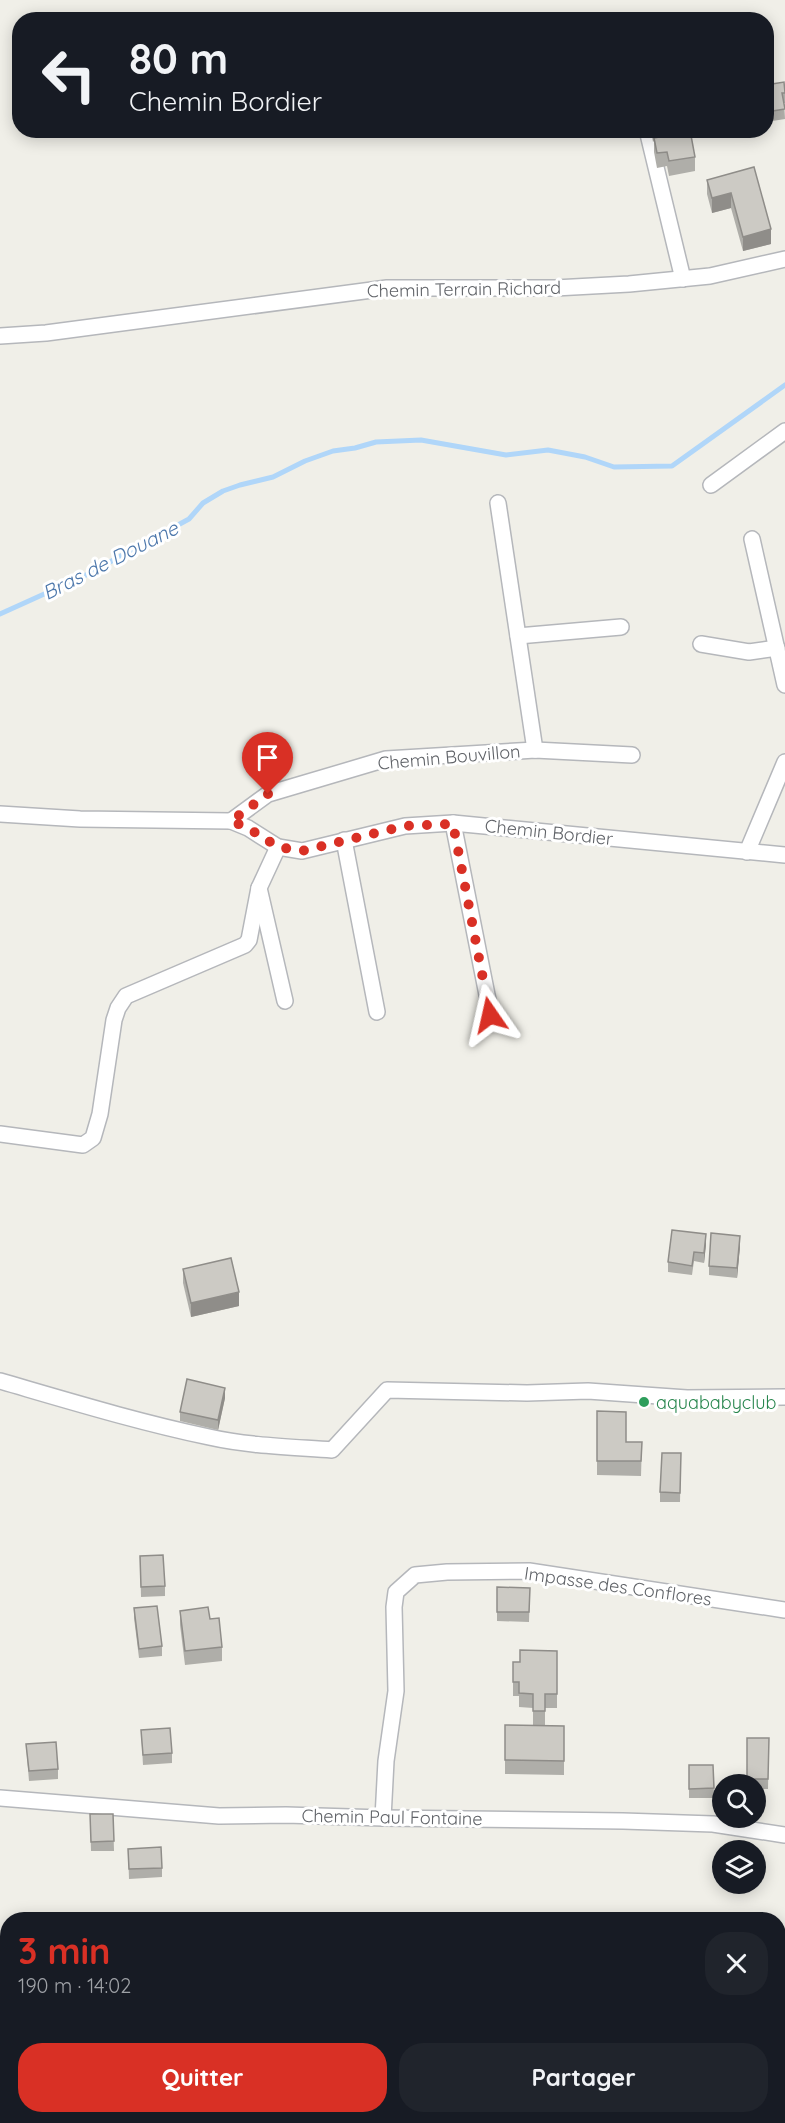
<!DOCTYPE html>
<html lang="fr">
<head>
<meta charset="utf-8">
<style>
  :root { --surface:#171b24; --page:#20242c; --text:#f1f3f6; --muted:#9ea1a6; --accent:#d93025 }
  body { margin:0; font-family:Quicksand,sans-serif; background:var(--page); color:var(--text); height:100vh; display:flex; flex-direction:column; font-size:22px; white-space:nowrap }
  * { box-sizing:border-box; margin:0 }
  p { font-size:20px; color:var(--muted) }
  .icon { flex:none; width:33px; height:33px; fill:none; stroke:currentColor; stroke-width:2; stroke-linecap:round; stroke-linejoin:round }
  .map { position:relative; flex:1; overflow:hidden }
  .side { position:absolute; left:0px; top:1912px; width:786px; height:212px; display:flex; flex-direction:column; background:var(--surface); border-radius:24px 24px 0 0; box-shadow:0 3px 15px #0003 }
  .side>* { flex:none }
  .top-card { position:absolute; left:12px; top:12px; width:762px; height:126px; border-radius:24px; box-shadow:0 3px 15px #0003; background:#171b24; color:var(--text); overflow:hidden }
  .controls { position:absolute; left:712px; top:1774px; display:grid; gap:12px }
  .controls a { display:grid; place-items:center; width:54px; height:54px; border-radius:50%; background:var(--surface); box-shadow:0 3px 15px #0003; font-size:30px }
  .pin { position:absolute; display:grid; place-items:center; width:51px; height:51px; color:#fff; margin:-62px -26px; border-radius:50% 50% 50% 0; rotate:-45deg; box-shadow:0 0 6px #0007 }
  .pin .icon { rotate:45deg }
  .me { position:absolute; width:66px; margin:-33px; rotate:349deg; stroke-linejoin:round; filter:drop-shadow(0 0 4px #0008) }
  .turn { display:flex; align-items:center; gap:21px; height:126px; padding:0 18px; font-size:27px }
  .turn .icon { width:78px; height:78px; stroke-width:2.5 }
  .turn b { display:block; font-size:42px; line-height:51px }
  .round { display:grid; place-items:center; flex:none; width:63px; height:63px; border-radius:24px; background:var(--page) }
  .overview { display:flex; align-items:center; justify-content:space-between; height:102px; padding:0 18px }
  h1 { font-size:36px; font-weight:800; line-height:45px; color:var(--accent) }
  .button { display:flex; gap:12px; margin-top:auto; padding:12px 18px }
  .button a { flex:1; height:69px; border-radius:24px; background:var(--accent); color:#fff; font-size:24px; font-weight:800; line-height:69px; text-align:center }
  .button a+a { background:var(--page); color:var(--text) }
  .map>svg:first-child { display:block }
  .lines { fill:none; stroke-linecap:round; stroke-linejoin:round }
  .stream { stroke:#b0d6f9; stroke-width:5 }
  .minor-casing { stroke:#b5b7bb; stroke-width:18 }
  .minor { stroke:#fff; stroke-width:15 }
  .wall { fill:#afaea9 }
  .shaded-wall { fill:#8f8d89 }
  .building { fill:#cccac4; stroke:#8f8d89; stroke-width:1.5 }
  .route { stroke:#d93025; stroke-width:10; stroke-dasharray:0 18 }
  .leisure-dot { fill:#2e9e5b; stroke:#fff; stroke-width:2 }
  .labels { text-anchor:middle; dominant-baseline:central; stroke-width:6; stroke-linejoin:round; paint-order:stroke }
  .street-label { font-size:18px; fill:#5f6267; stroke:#fff }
  .leisure-label { font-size:18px; fill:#27864d; stroke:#fff; text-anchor:start }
  .water-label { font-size:20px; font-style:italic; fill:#4c77ab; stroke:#fff }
</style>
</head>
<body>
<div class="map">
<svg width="785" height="2123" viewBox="0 0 785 2123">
  <rect width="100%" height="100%" fill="#f0efe8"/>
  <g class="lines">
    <path class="stream" d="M 0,614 L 84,576 L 189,519 L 203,503 L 223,491 L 240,485 L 273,477 L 305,461 L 333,451 L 355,448 L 376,442 L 421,440 L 506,455 L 548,450 L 585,457 L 614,467 L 672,466 L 785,385"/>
    <defs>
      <g id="minor">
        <path d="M 647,130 L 683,279"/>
        <path d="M 0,336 L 46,333 L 387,288 L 555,288 L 629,284 L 710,276 L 785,259"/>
        <path d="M 711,485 L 785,431"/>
        <path d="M 498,503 L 535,750"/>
        <path d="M 752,539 L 785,685"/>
        <path d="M 518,636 L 621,627"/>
        <path d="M 701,644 L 749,652 L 777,648"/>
        <path d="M 0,814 L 80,819 L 231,821 L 248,828 L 278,847 L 302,851 L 405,826 L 453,823 L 785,855"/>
        <path d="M 231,821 L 268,794 L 386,759 L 535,750 L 632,755"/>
        <path d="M 453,823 L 491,1015"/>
        <path d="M 344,840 L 377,1012"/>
        <path d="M 278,847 L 259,888 L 285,1001"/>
        <path d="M 747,852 L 785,762"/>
        <path d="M 0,1134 L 83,1145 L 93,1138 L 100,1114 L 114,1020 L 118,1008 L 126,996 L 245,945 L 249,940 L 259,888"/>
        <path d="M 0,1381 C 69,1401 138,1422 209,1437 C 249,1446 291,1447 332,1450 L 387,1390 L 527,1393 L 588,1391 L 687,1398 L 785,1397"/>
        <path d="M 0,1798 L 219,1816 L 286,1815 L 383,1818 L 623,1821 L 713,1824 L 785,1835"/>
        <path d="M 383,1818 L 386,1761 L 396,1691 L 394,1607 L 396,1592 L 415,1575 L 447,1572 L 529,1571 L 785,1610"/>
      </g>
    </defs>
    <use href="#minor" class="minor-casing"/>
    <use href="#minor" class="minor"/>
  </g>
  <g class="wall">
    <path d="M 766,85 L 785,86 L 785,103 L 784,103 L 785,119 L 766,122 Z"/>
    <path d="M 651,130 L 690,130 L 695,157 L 695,171 L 669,176 L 667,166 L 657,168 L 654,152 L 654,141 L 653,142 Z"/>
    <path d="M 754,167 L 771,244 L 743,251 L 731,208 L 712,213 L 707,194 L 707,180 Z"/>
    <path d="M 706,1244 L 704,1263 L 694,1261 L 692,1275 L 668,1272 L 668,1262 Z"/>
    <path d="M 740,1246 L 737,1278 L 709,1275 L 709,1266 Z"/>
    <path d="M 183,1269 L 239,1306 L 191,1317 L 183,1283 Z"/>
    <path d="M 225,1398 L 218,1430 L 180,1421 L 180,1412 Z"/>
    <path d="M 597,1411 L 626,1442 L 642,1442 L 641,1476 L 597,1475 Z"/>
    <path d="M 681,1453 L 680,1502 L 660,1502 L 660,1492 Z"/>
    <path d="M 140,1556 L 165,1586 L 165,1596 L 141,1597 Z"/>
    <path d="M 497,1587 L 530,1588 L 529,1622 L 497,1621 Z"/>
    <path d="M 134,1608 L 162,1646 L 162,1656 L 139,1658 L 134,1618 Z"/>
    <path d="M 180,1611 L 210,1619 L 222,1647 L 222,1661 L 185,1665 L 180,1625 Z"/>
    <path d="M 557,1651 L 557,1708 L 545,1708 L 545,1725 L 533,1725 L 533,1708 L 519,1707 L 519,1696 L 513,1696 L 513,1662 L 520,1662 Z"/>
    <path d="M 505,1725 L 564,1726 L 564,1775 L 505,1774 Z"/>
    <path d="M 141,1730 L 172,1753 L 172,1763 L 143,1765 Z"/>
    <path d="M 747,1738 L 769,1738 L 768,1789 L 756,1789 L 756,1785 L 747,1785 Z"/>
    <path d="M 26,1744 L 58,1769 L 58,1779 L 29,1781 Z"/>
    <path d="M 689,1765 L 713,1765 L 714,1798 L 689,1798 Z"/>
    <path d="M 90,1814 L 113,1814 L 114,1851 L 91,1851 Z"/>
    <path d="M 128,1849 L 162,1868 L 162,1877 L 129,1879 Z"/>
  </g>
  <g class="shaded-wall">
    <path d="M 731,193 L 731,208 L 712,213 L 712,198 Z"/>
    <path d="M 771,229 L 771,244 L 743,251 L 743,237 Z"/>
    <path d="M 706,1234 L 706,1244 L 704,1263 L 704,1253 Z"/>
    <path d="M 740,1236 L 740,1246 L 737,1278 L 737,1268 Z"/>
    <path d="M 239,1292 L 239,1306 L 191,1317 L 191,1303 Z"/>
    <path d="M 225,1388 L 225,1398 L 218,1430 L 218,1420 Z"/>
  </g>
  <g class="building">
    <path d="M 784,82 L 785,93 L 782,93 L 785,109 L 766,112 L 766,85 Z"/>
    <path d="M 664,130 L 690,130 L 695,157 L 669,161 L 667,152 L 657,153 L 654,138 L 665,136 Z"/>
    <path d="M 754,167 L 771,229 L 743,237 L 731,193 L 712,198 L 707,180 Z"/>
    <path d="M 672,1230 L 706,1234 L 704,1253 L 694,1252 L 692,1266 L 668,1262 Z"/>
    <path d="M 711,1233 L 740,1236 L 737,1268 L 709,1266 Z"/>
    <path d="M 231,1258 L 239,1292 L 191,1303 L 183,1269 Z"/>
    <path d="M 187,1379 L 225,1388 L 218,1420 L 180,1412 Z"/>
    <path d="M 597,1411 L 626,1412 L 626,1442 L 642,1442 L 641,1461 L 597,1461 Z"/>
    <path d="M 662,1453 L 681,1453 L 680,1493 L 660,1492 Z"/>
    <path d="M 163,1555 L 165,1586 L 141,1587 L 140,1556 Z"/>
    <path d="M 497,1587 L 530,1588 L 529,1612 L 497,1612 Z"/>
    <path d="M 157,1606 L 162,1646 L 139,1649 L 134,1608 Z"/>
    <path d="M 208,1607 L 210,1619 L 219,1618 L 222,1647 L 185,1651 L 180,1611 Z"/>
    <path d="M 520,1650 L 557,1651 L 557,1694 L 545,1694 L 545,1711 L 533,1711 L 533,1694 L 519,1693 L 519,1682 L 513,1682 L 513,1662 L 520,1662 Z"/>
    <path d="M 505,1725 L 564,1726 L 564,1761 L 505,1760 Z"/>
    <path d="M 170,1728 L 172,1753 L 143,1755 L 141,1730 Z"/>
    <path d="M 747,1738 L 769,1738 L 768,1779 L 747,1779 Z"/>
    <path d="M 56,1742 L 58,1769 L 29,1771 L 26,1744 Z"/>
    <path d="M 689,1765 L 713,1765 L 714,1788 L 689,1789 Z"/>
    <path d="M 90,1814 L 113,1814 L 114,1841 L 91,1842 Z"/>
    <path d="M 161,1847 L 162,1868 L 129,1869 L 128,1849 Z"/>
  </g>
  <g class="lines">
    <path class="route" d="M 268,794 L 231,821 L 248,828 L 278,847 L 302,851 L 405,826 L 453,824 L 490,1015"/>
  </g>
  <circle class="leisure-dot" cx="644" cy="1402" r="6"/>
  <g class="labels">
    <g class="street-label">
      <text transform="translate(464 289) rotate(-1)">Chemin Terrain Richard</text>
      <text transform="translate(449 757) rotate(-5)">Chemin Bouvillon</text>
      <text transform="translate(549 832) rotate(6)">Chemin Bordier</text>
      <text transform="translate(618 1586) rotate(8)">Impasse des Conflores</text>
      <text transform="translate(392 1817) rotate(1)">Chemin Paul Fontaine</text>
    </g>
    <g class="leisure-label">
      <text x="656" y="1402">aquababyclub</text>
    </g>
    <g class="water-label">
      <text transform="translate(110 560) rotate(-27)">Bras de Douane</text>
    </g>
  </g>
</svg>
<div class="controls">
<a><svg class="icon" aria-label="search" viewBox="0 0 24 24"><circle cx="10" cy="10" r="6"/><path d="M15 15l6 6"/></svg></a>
<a><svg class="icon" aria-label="layers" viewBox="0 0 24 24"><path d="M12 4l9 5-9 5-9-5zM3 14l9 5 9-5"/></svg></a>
</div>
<div class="pin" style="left:268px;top:794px;background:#d93025"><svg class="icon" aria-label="arrive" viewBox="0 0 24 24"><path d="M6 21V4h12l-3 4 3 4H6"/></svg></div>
<svg class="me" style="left:490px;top:1015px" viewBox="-20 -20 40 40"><path d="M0-17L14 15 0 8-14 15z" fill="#d93025" stroke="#fff" stroke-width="4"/></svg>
<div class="top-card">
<div class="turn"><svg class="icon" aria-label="left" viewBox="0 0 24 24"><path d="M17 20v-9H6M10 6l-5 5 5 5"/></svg><div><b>80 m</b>Chemin Bordier</div></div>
</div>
<section class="side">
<div class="overview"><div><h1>3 min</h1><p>190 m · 14:02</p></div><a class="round"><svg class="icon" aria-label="close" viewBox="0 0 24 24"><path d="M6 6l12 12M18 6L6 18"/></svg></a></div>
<div class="button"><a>Quitter</a><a>Partager</a></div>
</section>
</div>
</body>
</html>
